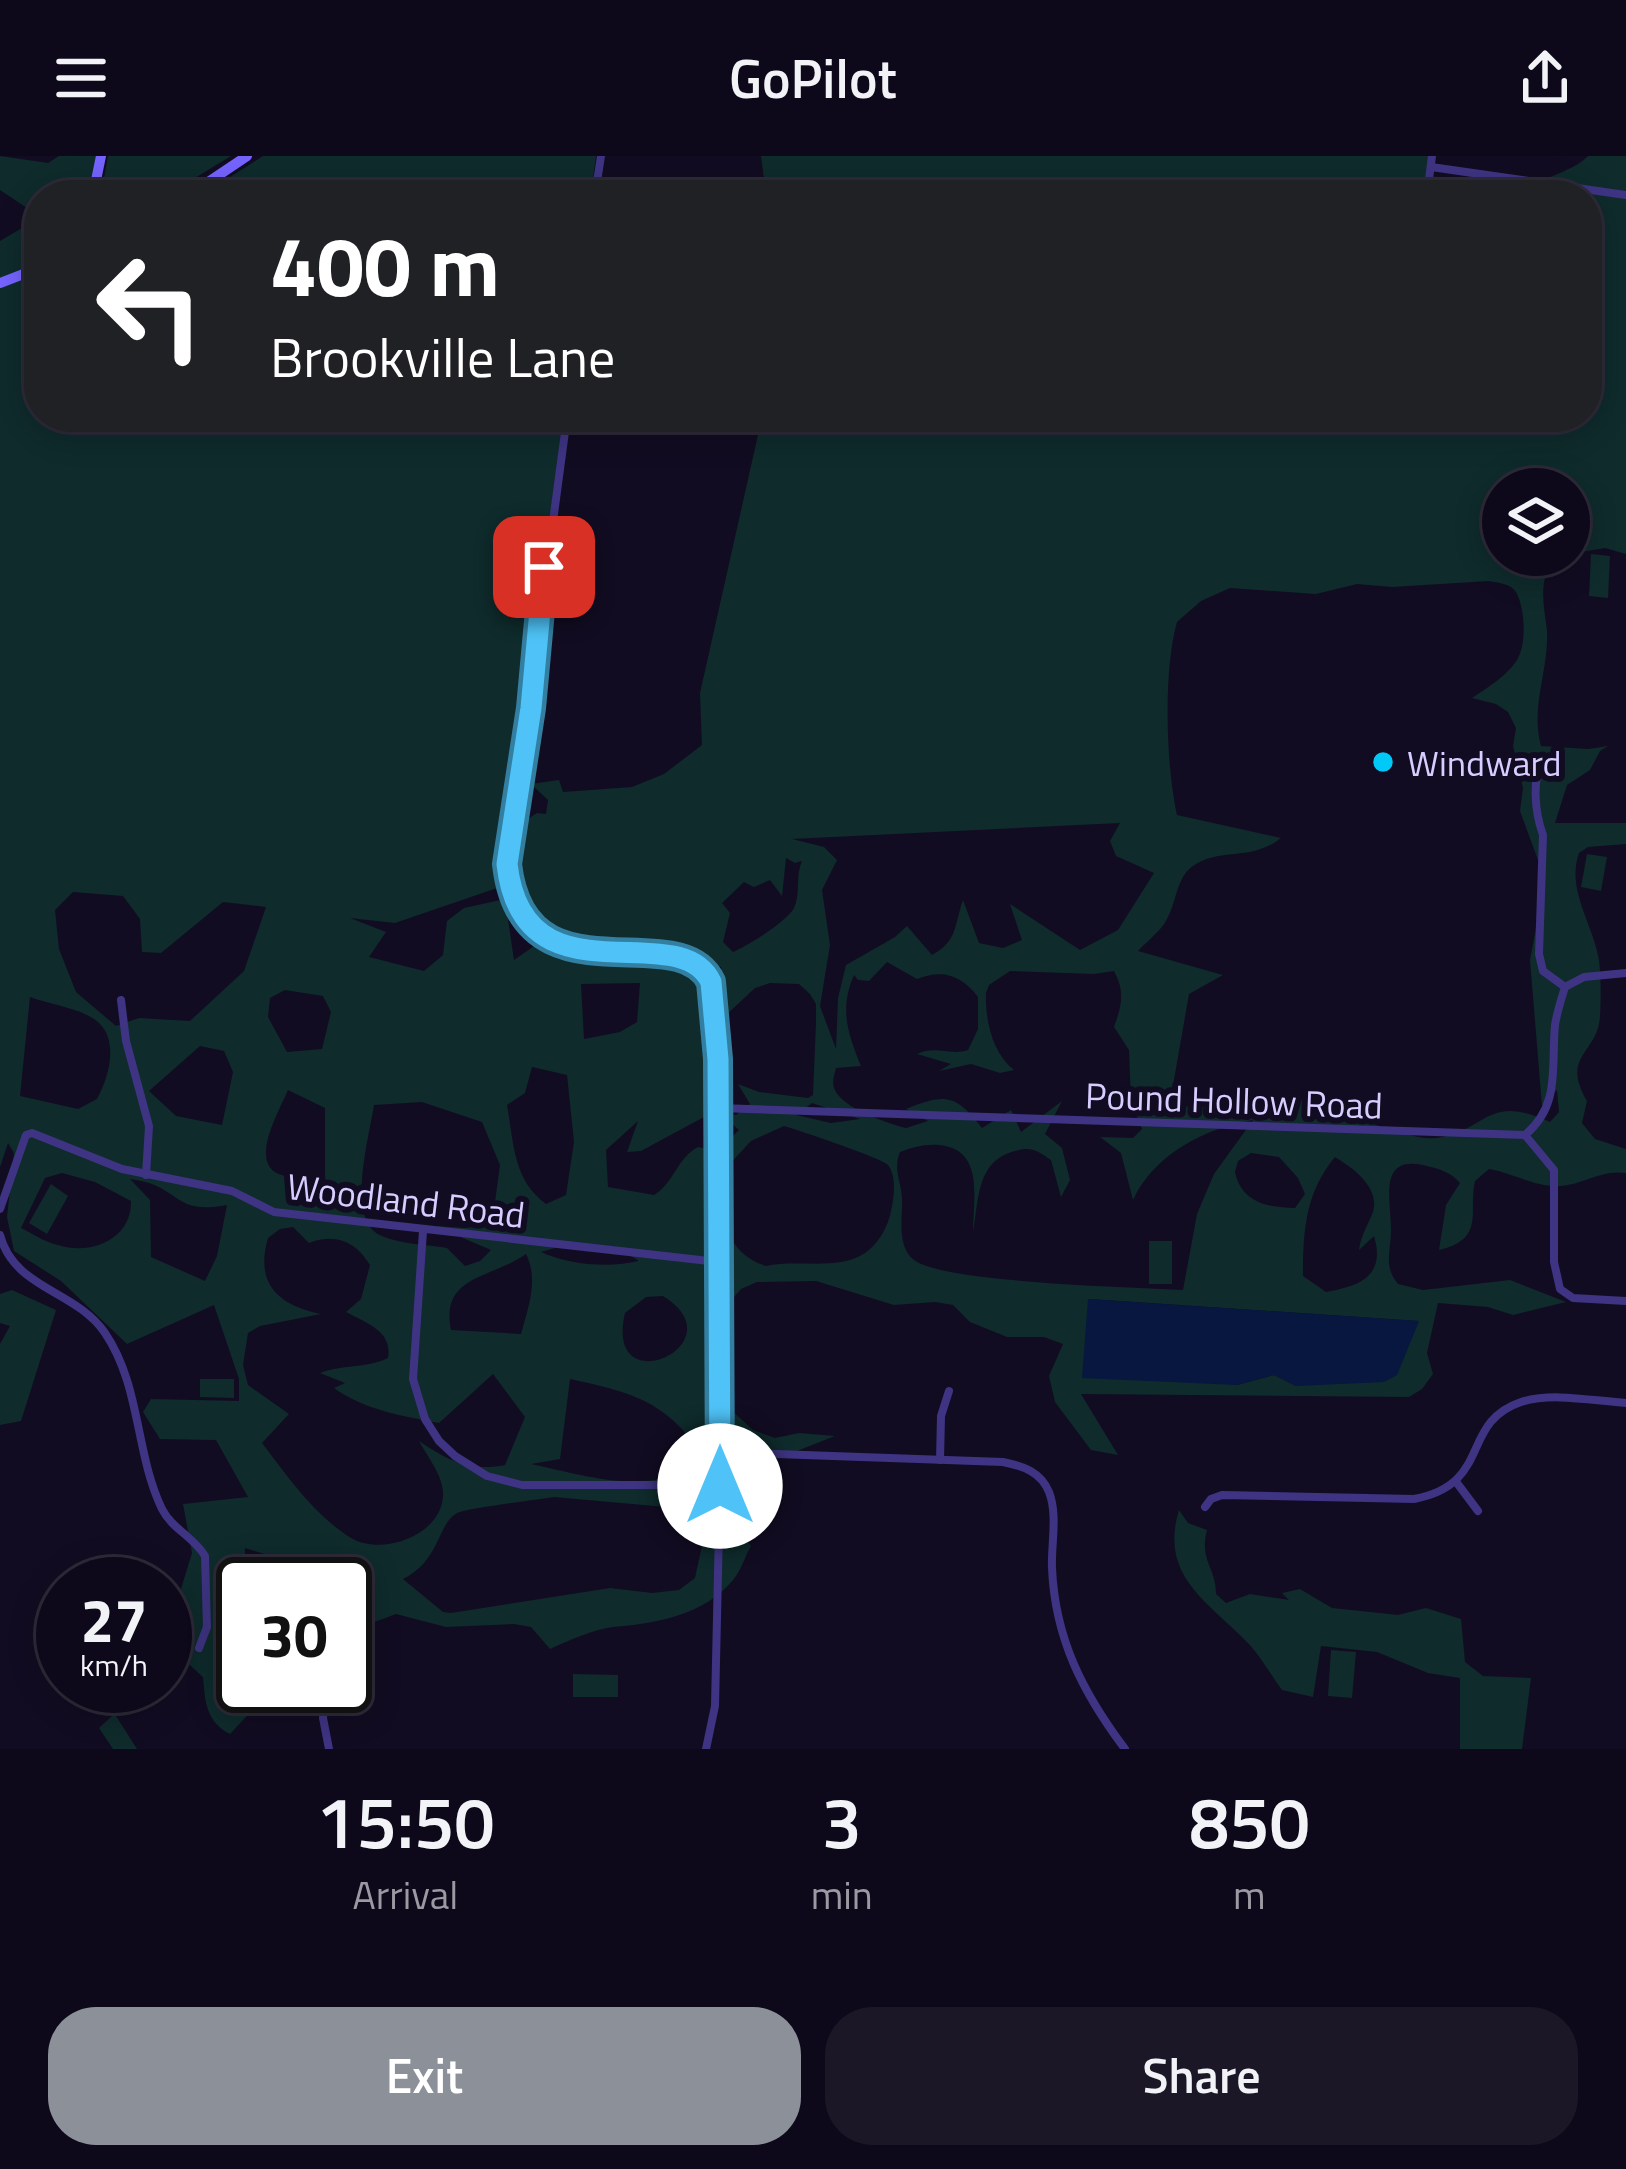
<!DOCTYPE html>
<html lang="en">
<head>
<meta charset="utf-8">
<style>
  :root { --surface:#0e091a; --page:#1c1727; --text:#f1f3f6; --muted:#9b9aa2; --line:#2e2a39; --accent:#8c9099 }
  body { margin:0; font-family:"Titillium Web",sans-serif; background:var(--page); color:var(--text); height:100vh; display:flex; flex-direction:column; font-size:45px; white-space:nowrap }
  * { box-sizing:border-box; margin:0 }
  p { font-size:39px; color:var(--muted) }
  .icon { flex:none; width:66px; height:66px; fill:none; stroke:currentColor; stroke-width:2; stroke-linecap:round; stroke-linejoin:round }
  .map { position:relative; height:1593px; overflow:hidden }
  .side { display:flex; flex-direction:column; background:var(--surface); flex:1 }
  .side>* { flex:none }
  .banner { position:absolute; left:24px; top:24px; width:1578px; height:252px; border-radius:48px; box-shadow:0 6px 30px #0003,0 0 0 3px var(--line); background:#202124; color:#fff; overflow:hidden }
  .tools { position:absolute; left:1482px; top:312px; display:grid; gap:24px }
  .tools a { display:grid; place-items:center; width:108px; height:108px; border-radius:50%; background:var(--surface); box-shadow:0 6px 30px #0003,0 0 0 3px var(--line); font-size:60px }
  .speed { position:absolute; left:36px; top:1401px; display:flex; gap:24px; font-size:60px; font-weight:700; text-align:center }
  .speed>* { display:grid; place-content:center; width:156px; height:156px; border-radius:50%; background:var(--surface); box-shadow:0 6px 30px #0003,0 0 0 3px var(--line); line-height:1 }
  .speed small { font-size:30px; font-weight:400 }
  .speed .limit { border:6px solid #111; border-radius:18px; background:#fff; color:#111 }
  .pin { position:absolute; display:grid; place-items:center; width:102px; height:102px; color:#fff; margin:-51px; border-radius:24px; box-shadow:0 6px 18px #0006 }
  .me { position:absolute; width:132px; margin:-66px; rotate:0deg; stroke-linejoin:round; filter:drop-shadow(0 0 9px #0008) }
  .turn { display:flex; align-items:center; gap:42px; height:252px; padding:0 48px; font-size:54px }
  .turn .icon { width:156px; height:156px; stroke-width:2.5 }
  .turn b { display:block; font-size:84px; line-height:102px }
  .eta { display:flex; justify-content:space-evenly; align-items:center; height:204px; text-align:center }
  .eta b { font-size:72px; font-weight:600; line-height:84px }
  .button { display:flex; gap:24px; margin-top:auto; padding:24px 48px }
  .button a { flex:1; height:138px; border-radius:48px; background:var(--accent); color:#fff; font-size:48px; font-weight:600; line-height:138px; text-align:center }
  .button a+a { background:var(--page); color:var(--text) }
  header { display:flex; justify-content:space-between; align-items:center; height:156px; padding:0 48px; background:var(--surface); font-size:54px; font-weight:600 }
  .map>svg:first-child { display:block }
  .green { fill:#0f2b2c; fill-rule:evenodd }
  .water { fill:#071740 }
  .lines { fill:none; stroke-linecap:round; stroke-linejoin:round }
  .street { stroke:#3e3483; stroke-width:8 }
  .secondary { stroke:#7564ff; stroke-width:10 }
  .route-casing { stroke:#337fa1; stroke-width:30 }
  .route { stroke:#4fc3f7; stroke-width:21 }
  .poi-dot { fill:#00c9f8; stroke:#120c22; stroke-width:4.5 }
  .labels { text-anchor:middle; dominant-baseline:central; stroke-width:12; stroke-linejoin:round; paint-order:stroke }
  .poi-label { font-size:36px; fill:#d7cdff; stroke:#120c22; text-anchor:start }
  .street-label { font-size:36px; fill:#d7cdff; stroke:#120c22 }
</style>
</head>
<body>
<header><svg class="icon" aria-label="menu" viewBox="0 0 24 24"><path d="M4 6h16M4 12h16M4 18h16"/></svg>GoPilot<svg class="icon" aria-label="share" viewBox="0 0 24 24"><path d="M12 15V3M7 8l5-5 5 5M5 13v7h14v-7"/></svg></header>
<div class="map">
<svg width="1626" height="1593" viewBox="0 0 1626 1593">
  <rect width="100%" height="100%" fill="#120c22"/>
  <g class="green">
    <path d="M 0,0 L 48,7 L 59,0 L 98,0 L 90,39 L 39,39 L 39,60 L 0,34 Z"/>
    <path d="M 108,0 L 231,0 L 167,39 L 101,39 Z"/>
    <path d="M 263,0 L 596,0 L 591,39 L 202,39 Z"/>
    <path d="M 761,0 L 1431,0 L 1430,20 L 1547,35 L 1537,28 C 1553,18 1576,13 1588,0 L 1626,0 L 1626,398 L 1605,392 L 1569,398 L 1569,333 L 1503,333 L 1503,399 L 1566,399 C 1555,403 1549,407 1546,418 C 1540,438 1545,455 1547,475 C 1549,515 1530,550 1541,590 L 1588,593 L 1608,590 L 1600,595 L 1590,614 L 1567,629 L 1555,667 L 1626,667 L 1626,688 L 1588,691 L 1579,697 C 1566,734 1593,767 1599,804 C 1601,821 1601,843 1600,860 C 1598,898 1560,899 1587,945 L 1582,967 L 1595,983 L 1626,993 L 1626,1017 C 1600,1013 1582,1030 1557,1030 C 1532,1030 1513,1017 1489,1013 L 1475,1025 C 1468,1056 1486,1083 1439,1094 L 1446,1049 L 1460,1027 C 1452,1017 1440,1013 1427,1010 C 1377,997 1391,1043 1391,1074 C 1391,1095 1383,1110 1398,1128 L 1423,1134 L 1510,1124 L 1566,1146 L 1513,1159 L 1488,1151 L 1438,1147 L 1427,1197 L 1433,1218 L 1422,1233 L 1409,1241 L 1081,1238 L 1118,1299 L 1091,1294 L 1055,1246 L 1049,1220 L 1063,1188 L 1044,1181 L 1007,1181 L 970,1166 L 953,1149 L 935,1146 L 894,1149 L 816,1125 L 757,1126 L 741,1133 L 729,1147 L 711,1201 L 730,1253 L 753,1274 L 775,1282 L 799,1277 L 835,1280 L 754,1312 L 739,1314 L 733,1366 L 751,1390 C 745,1400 741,1415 733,1424 C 705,1459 654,1468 613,1471 C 594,1473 568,1485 550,1493 L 531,1471 L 514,1468 L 446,1471 L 396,1458 L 345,1477 L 345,1428 L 303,1428 L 290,1406 L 245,1392 L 243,1530 L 275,1530 L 230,1578 C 206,1566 205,1545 203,1521 L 174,1495 L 172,1462 L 192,1397 L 183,1348 L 248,1341 L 216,1284 L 160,1283 L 143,1256 L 151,1243 L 239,1245 L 239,1223 L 214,1149 L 127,1188 L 61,1125 L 14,1095 L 7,1061 L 14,997 L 8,987 L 0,1011 L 0,132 L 39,117 L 39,261 L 563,261 L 503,730 L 395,767 L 350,762 L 386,776 L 369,801 L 424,815 L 443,799 L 447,765 L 464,752 L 505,743 L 514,804 L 547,781 C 537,766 521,750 515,733 C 505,705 511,672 537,657 L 546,658 L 548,644 L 531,628 L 559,624 L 563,636 L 632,631 L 664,618 L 702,589 L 700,537 L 762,261 L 1587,261 L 1587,39 L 766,39 ZM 1489,425 C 1498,427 1510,427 1516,436 C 1525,452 1527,488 1517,504 C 1508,519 1487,532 1472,542 L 1496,548 L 1508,556 L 1516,572 L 1513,590 L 1523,632 L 1520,655 L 1545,723 L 1530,804 L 1542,950 L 1557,934 L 1559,956 L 1550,966 C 1486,937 1489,974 1437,982 C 1408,986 1335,951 1303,944 C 1259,934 1207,948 1164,954 L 1172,935 L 1189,838 L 1223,819 L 1138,795 C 1146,786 1157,778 1164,768 C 1177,750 1175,722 1193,710 C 1221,691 1251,706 1281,682 L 1177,659 C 1166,609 1163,516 1177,466 L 1201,445 L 1230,432 L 1316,438 L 1357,428 L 1392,431 ZM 1120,667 L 1110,685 L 1116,700 L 1154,717 L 1118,774 L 1080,794 L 1010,748 L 1022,784 L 1003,792 L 979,787 L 963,744 C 954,769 958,785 932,799 L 907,770 L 895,781 L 846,809 L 838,842 L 836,893 L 820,850 L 830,789 L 822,734 L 837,704 L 824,691 L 792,683 ZM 786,702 L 795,707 L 802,705 C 795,720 801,737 794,752 C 787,765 748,790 733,796 L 723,786 L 730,757 L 722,747 L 744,726 L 754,731 L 770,724 L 782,740 ZM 73,736 L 123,740 L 140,763 L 142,796 L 161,797 L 223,746 L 266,751 L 244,815 L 190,865 L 139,862 L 116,870 L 76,836 L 59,793 L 55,754 ZM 585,788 L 629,800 L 566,798 L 556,793 ZM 887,806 L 917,823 C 943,813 961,819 978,841 L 978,873 L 968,894 C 949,900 936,889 917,898 L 951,908 L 939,915 L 971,908 L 1000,917 L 1014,914 C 992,897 985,863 986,837 L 989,829 L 1010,815 L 1094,818 L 1114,815 C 1125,835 1122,849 1114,871 L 1129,894 L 1131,946 L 1142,973 L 1133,982 L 1100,981 L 1121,997 L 1133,1044 C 1154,998 1206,972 1253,964 L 1214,1018 L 1197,1058 L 1183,1134 C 1134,1131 945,1127 914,1104 C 896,1090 903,1061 902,1042 C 901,1025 893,1013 900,996 C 913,991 925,988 939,989 C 985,993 973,1043 973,1077 C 979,1044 976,1005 1015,995 C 1031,990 1038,995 1051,1004 L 1061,1041 L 1070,1024 L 1062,992 L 1045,978 L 1062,945 L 1021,976 L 1011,954 L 982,972 C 956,938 945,937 906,953 L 928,965 L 906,972 C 887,967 841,952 834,932 C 832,926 834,919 836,912 L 861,910 C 848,878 839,853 854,819 L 858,824 L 869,825 ZM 687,808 L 721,811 L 725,860 L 755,832 L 770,827 L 799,828 L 810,838 L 816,848 L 816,867 L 813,939 L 808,942 L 759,936 L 738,928 L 750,948 L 736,959 L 714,953 L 709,852 L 697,814 ZM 640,827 L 637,866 L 620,876 L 584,883 L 581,828 ZM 285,834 L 323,840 L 331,856 L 322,893 L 287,896 L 268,861 L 270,842 ZM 30,841 C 49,848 78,852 94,863 C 121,881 109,921 97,943 L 78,953 L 20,940 ZM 200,890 L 224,895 L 233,916 L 222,969 L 176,960 L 149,935 ZM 532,911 L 567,919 L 574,986 L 566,1039 L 546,1048 C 513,1024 514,988 507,949 L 525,937 ZM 288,934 L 325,952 L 325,1019 C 313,1019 297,1022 285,1020 C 245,1012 279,956 288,934 ZM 422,946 L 482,966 L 500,1009 L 492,1068 L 466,1072 L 435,1070 L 491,1094 L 480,1105 L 465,1110 L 447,1092 C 426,1088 403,1089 382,1080 C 345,1066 369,982 374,949 ZM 812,947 L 860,963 L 831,967 L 796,959 ZM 704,961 L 732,968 L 739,974 L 731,982 L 728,997 L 698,991 C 677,1002 674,1027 654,1039 L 608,1031 L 606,994 L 638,965 L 627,996 L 641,995 ZM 784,970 C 798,974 884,1003 888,1009 C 897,1021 894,1041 891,1055 C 888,1072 876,1092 860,1100 C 833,1114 795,1103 766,1110 C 727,1098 722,1062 712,1027 L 751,985 ZM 1251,997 L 1279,1001 L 1298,1022 L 1305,1038 L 1295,1052 C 1268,1052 1241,1046 1235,1016 L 1238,1005 ZM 1335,1001 C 1353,1012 1380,1031 1373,1056 C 1368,1069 1361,1079 1359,1094 L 1374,1080 C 1386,1120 1360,1130 1326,1136 L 1303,1120 C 1303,1076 1305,1037 1335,1001 ZM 62,1017 L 95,1026 L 131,1045 C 132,1083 91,1100 58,1089 C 45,1086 33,1078 21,1072 L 45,1022 ZM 130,1023 C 181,1029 172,1060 227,1049 L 217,1100 L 205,1125 L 151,1101 L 150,1044 ZM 293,1071 L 309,1087 C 336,1077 355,1085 370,1109 L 361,1143 L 346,1156 C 366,1167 393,1175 388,1202 C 364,1213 343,1208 320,1217 L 345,1227 L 334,1232 C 364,1254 403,1260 439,1267 L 493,1218 L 525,1261 L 505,1309 C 470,1316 447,1304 419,1285 C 427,1300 442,1318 443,1336 C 445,1378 383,1401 351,1382 C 314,1359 288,1321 262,1287 L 289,1258 L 248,1229 L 243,1209 L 248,1177 L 260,1170 L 321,1158 C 277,1149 255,1127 268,1082 L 280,1073 ZM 575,1086 L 620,1093 L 639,1105 C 609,1112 569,1109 541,1096 ZM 526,1098 C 539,1123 528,1152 521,1178 L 451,1174 C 440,1119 491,1123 526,1098 ZM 663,1140 C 741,1188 603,1250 625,1157 L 646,1141 ZM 1089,1143 L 1418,1165 L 1296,1230 L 1274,1219 L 1237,1229 ZM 570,1223 C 630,1236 668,1245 702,1300 C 660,1345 584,1319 531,1308 L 560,1303 ZM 554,1341 L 677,1352 L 694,1363 L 703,1385 L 695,1422 L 679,1434 L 652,1437 L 610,1432 L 451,1457 L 443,1456 L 403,1423 C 441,1404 437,1368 457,1357 C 466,1352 536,1344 554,1341 Z"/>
    <path d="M 39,62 L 39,109 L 0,124 L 0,85 Z"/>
    <path d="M 1591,398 L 1610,400 L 1608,442 L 1589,440 Z"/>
    <path d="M 1587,698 L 1607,701 L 1601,735 L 1581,731 Z"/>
    <path d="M 51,1028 L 68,1040 L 47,1078 L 29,1067 Z"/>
    <rect x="1149" y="1085" width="23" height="43"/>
    <path d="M 12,1134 L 56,1154 L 21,1265 L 0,1269 L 0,1188 L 10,1170 L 0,1167 L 0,1138 Z"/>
    <path d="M 200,1223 L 234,1223 L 234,1242 L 200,1241 Z"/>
    <path d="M 1179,1354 L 1188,1367 L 1207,1374 C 1199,1405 1216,1411 1216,1438 L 1226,1447 L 1250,1438 L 1289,1444 L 1282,1437 L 1300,1433 L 1332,1452 L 1398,1459 L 1426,1452 L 1461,1463 L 1465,1506 L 1483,1520 L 1531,1522 L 1522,1593 L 1460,1593 L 1460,1522 L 1428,1517 L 1377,1496 L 1321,1490 L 1313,1541 L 1282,1534 C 1271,1519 1261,1501 1248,1487 C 1207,1445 1159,1420 1179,1354 Z"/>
    <path d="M 1331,1494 L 1356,1496 L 1352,1542 L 1328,1540 Z"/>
    <path d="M 573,1518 L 618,1519 L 618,1541 L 573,1541 Z"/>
    <path d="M 112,1560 L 116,1560 L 137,1593 L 113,1593 L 99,1572 Z"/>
  </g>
  <path class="water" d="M 1088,1143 L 1419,1165 L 1397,1219 L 1384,1226 L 1296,1230 L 1274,1219 L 1237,1229 L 1082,1222 Z"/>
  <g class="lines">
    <g class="street">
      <path d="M 1431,11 L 1626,39"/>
      <path d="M 595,39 L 601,0"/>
      <path d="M 1427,39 L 1432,0"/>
      <path d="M 567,261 L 507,708 C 523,852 680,758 711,826 L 718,903 L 720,1329 L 715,1550 L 706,1593"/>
      <path d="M 1544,602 C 1531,622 1535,657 1543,679 L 1539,798 L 1543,815 L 1565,831"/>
      <path d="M 121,844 L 126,885 L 149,970 L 146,1019"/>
      <path d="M 718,952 L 1525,979 C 1561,949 1551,911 1555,869 C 1557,856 1561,844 1565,831 L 1584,821 L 1626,817"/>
      <path d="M 1525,979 L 1554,1014 L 1554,1106 L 1560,1133 L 1573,1142 L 1626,1145"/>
      <path d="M 0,1053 L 26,979 L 32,977 L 122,1013 L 232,1035 L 274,1056 L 718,1106"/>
      <path d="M 423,1075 L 413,1223 L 425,1263 L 439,1285 L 455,1300 L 487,1320 L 522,1329 L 720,1329"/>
      <path d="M 0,1079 C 14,1133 76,1134 105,1177 C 141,1230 135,1297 162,1353 C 172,1373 194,1381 205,1400 L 207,1471 L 199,1492"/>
      <path d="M 720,1296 L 1003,1306 C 1023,1310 1041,1316 1049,1336 C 1058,1359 1051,1388 1052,1412 C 1055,1483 1083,1537 1125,1593"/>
      <path d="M 940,1304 L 941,1260 L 949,1235"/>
      <path d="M 1457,1327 L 1478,1355"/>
      <path d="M 1205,1351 L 1211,1343 L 1222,1339 L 1414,1343 C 1493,1328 1459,1267 1521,1246 C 1552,1236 1594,1245 1626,1247"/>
      <path d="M 326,1530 L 323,1562 L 329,1593"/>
    </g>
    <g class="secondary">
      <path d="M 93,39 L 101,0"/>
      <path d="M 189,39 L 247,0"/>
      <path d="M 0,127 L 39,112"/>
    </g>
  </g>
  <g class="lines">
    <defs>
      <path id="route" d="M 544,411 L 531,552 L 507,708 C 523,852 679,758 711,826 L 718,903 L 720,1330"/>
    </defs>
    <use href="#route" class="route-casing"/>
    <use href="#route" class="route"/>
  </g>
  <circle class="poi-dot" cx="1383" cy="606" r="12"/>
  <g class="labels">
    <g class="poi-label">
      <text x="1407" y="606">Windward</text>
    </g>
    <g class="street-label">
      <text transform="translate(1234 944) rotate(2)">Pound Hollow Road</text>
      <text transform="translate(406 1044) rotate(7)">Woodland Road</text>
    </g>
  </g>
</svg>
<div class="tools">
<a><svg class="icon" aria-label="layers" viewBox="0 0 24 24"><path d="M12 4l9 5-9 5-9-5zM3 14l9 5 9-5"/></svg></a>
</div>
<div class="speed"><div>27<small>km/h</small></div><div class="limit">30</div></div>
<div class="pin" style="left:544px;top:411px;background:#d93025"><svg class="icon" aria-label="arrive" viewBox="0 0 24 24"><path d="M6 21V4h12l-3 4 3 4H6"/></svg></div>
<svg class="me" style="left:720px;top:1330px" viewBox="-20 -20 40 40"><circle r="19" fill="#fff"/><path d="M0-13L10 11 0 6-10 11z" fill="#4fc3f7"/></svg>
<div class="banner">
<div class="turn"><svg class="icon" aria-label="left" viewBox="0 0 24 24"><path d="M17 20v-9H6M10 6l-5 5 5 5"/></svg><div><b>400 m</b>Brookville Lane</div></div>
</div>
</div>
<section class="side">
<div class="eta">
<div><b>15:50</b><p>Arrival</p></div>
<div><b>3</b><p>min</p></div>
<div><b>850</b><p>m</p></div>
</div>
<div class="button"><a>Exit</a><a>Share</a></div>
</section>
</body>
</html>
